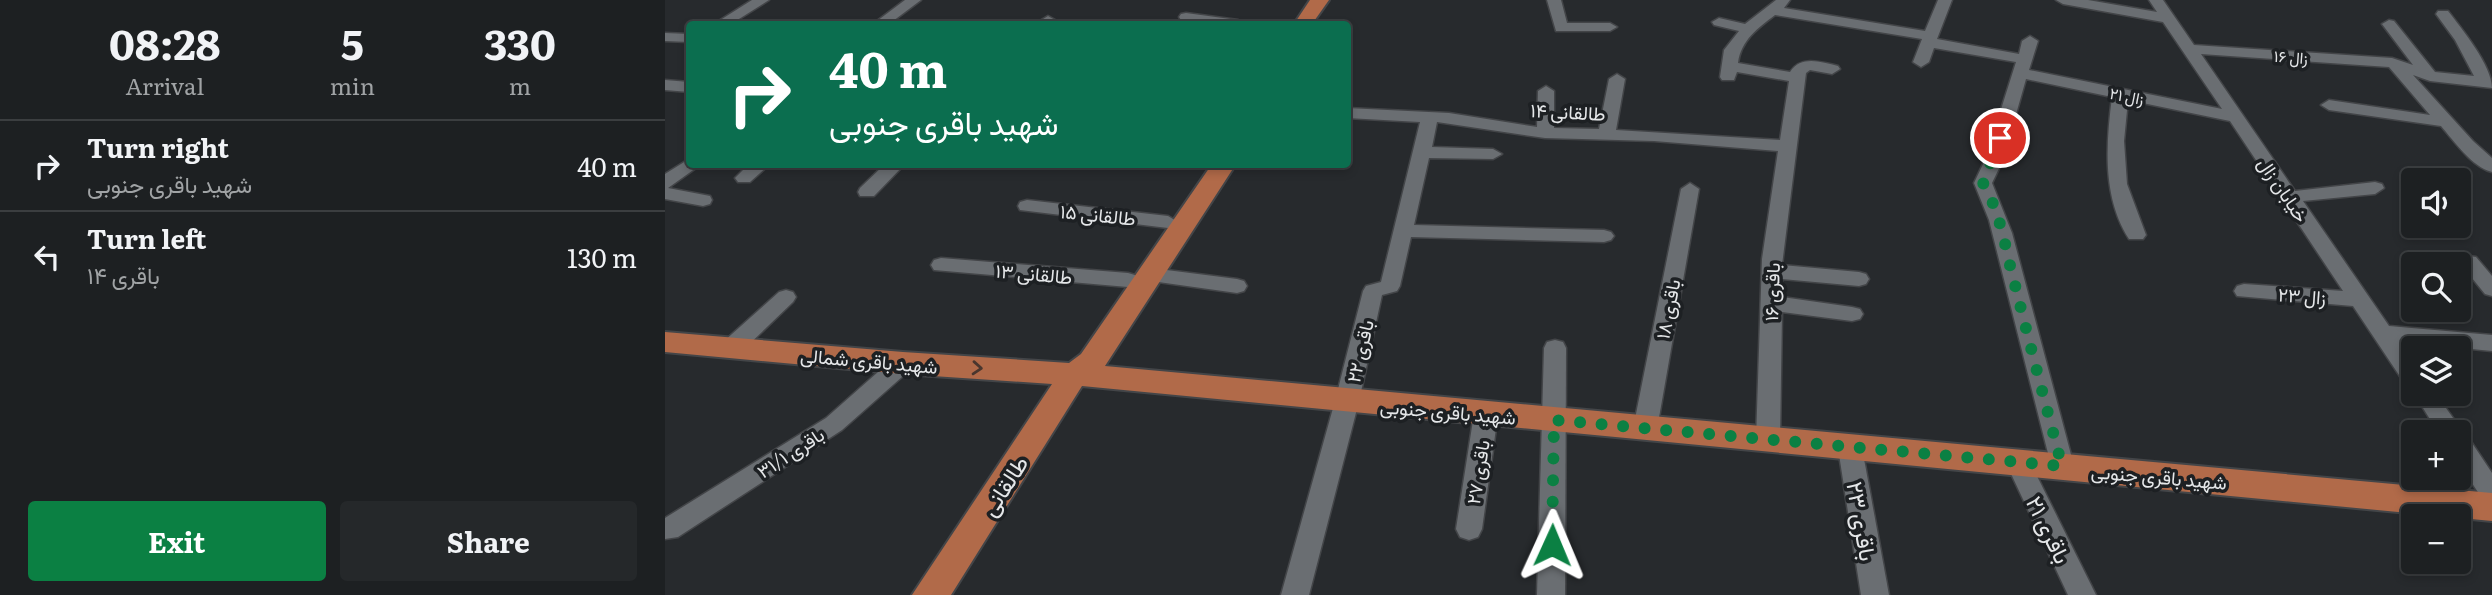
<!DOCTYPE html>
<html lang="en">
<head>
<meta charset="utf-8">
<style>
  :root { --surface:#1d2022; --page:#25282a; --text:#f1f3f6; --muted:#a0a3a5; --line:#3b3e40; --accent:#0b8043 }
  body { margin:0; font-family:Literata,Vazirmatn,serif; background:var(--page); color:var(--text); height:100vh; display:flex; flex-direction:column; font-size:26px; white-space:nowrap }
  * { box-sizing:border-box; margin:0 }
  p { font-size:23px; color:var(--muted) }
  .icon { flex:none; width:38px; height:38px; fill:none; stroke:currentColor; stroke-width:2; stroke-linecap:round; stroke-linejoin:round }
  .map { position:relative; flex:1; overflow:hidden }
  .details { display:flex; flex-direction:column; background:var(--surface); width:665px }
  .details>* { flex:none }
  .top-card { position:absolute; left:21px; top:21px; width:665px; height:147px; border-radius:7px; box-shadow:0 4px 10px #0003,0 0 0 2px var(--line); background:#0b6e4f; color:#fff; overflow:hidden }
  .fabs { position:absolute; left:1736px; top:168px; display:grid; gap:14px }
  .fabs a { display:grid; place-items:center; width:70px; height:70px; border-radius:7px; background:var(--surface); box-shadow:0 4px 10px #0003,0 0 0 2px var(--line); font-size:35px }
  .pin { position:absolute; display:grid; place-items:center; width:60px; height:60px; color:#fff; margin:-30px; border:4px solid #fff; border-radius:50%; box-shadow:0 2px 7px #0007 }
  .me { position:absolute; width:77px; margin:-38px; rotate:1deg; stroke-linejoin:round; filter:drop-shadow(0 0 5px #0008) }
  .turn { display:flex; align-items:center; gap:24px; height:147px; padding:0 28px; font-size:32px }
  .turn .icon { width:91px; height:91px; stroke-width:2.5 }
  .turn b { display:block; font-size:49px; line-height:60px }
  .eta { display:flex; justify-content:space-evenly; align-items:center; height:119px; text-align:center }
  .eta b { font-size:42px; font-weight:700; line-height:49px }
  .cta { display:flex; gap:14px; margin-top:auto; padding:14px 28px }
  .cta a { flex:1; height:80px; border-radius:7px; background:var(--accent); color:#fff; font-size:28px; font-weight:700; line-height:80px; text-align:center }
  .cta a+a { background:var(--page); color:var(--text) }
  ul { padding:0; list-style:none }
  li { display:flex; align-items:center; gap:21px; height:91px; padding:0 28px; border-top:2px solid var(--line) }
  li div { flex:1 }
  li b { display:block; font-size:26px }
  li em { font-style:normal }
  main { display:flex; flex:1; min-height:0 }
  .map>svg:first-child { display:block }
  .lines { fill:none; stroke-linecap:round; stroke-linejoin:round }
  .minor-casing { stroke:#434548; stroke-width:3 }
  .major-casing { stroke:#434548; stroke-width:4 }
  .minor { fill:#6a6e72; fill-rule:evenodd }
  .major { fill:#b16a49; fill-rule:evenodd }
  .oneway { stroke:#49362e }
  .route { stroke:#0b8043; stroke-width:12; stroke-dasharray:0 21.6 }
  .labels { text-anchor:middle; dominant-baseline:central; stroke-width:7; stroke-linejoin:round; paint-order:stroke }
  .far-street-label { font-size:16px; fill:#e5e7e9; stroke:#1d2023 }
  .street-label { font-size:19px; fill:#e5e7e9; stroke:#1d2023 }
  .near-street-label { font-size:23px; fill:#e5e7e9; stroke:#1d2023 }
</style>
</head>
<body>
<main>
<section class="details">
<div class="eta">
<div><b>08:28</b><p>Arrival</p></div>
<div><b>5</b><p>min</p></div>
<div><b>330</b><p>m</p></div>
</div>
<ul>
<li><svg class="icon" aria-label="right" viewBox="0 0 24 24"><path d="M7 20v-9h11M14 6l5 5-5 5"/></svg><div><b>Turn right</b><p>شهید باقری جنوبی</p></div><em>40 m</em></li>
<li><svg class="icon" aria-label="left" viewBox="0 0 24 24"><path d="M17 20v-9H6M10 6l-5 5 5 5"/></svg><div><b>Turn left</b><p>باقری ۱۴</p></div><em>130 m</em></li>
</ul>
<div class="cta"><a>Exit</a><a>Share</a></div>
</section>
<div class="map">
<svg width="1827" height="595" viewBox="0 0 1827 595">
  <rect width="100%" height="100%" fill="#272a2d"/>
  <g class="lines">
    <defs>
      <g id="minor">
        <path d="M 87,0 L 104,0 L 66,24 L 49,24 Z"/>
        <path d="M 240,0 L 256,0 L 224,24 L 208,24 Z"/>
        <path d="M 882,0 L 896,0 L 902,23 L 945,23 L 952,27 L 945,31 L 891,31 Z"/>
        <path d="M 1111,0 L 1125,0 L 1119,8 L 1260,31 L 1273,0 L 1287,0 L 1272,39 L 1354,54 L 1357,41 L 1365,36 L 1373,41 L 1364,70 L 1557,109 L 1498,22 L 1398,4 L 1391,0 L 1423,0 L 1492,12 L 1484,0 L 1498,0 L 1529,45 L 1727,58 L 1748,65 L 1717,24 L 1724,20 L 1729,21 L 1770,72 L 1809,76 L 1790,40 L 1771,14 L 1773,11 L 1783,11 C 1797,29 1827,66 1827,88 L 1765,81 L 1748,75 L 1808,141 L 1827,158 L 1827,172 C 1807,167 1789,141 1776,126 L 1664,110 L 1656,105 L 1664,100 L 1765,115 L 1724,67 L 1536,54 L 1630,191 L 1710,182 L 1717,184 L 1719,188 L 1710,194 L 1638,201 L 1724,326 L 1827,335 L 1827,351 L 1735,342 L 1748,361 L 1748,386 L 1740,384 L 1688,306 L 1572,296 L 1569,291 L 1572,286 L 1579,284 L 1678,291 L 1565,121 L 1463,100 L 1459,141 L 1462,184 L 1481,235 L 1478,239 L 1464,239 C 1437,197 1441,144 1447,97 L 1361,79 L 1338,160 L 1327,183 L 1347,233 L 1409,466 L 1406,473 L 1397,476 L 1388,473 L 1324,220 L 1309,183 L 1320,160 L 1351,62 L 1269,48 L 1264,62 L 1256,67 L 1248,62 L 1257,39 L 1110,15 C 1093,28 1076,40 1073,63 L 1125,72 C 1136,55 1156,62 1173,66 L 1175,69 L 1167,74 L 1145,70 L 1141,73 L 1117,265 L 1194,272 L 1201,274 L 1204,279 L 1201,284 L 1194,286 L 1117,279 L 1117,297 L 1187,307 L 1195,309 L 1198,314 L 1195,319 L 1187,321 L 1117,312 L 1115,440 L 1112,447 L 1103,449 L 1094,447 L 1091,440 L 1097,259 L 1113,151 L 989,141 L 880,138 L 772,122 L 767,147 L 828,149 L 837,154 L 828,159 L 764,158 L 749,225 L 939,230 L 946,232 L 949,236 L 946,240 L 939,242 L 746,237 L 735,286 L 732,291 L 717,295 L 694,401 L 644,595 L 616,595 L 670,401 L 698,291 L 701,286 L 716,282 L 755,122 L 682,118 L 682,108 L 784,113 L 872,127 L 873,91 L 881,86 L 889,91 L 889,128 L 934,129 L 944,79 L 952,74 L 960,79 L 951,130 L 1115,140 L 1124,81 L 1072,72 L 1069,80 L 1057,80 L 1055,77 L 1059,50 L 1074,31 L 1049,25 L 1047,22 L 1054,18 L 1080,24 Z"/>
        <path d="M 521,13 L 573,20 L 580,24 L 544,24 L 516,20 L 514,17 L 516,14 Z"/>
        <path d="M 383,16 L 390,20 L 386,24 L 370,24 Z"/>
        <path d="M 0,33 L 24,34 L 24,42 L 0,41 Z"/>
        <path d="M 0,80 L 24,82 L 24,92 L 0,90 Z"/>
        <path d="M 24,159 L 24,164 L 34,164 L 31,168 L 3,188 L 45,196 L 47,200 L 45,204 L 38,206 L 0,199 L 0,174 Z"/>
        <path d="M 84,164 L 105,164 L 85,182 L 73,182 L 70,178 Z"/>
        <path d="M 220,164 L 240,164 L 209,196 L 195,196 L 193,192 L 195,188 Z"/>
        <path d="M 1025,183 L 1034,189 L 992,429 L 988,436 L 980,438 L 972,436 L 968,429 L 1016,189 Z"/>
        <path d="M 362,200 L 503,216 L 513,222 L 503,228 L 355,210 L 353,206 L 355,202 Z"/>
        <path d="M 1804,256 L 1811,257 L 1827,276 L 1827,296 L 1820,294 L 1794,262 L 1797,257 Z"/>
        <path d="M 276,258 L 463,273 L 470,275 L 473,280 L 470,285 L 463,287 L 269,270 L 266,265 L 269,260 Z"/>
        <path d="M 486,268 L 572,279 L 579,281 L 582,286 L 579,291 L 572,293 L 479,280 L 476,275 L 479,270 Z"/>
        <path d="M 121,290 L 128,292 L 131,297 L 128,302 L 74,354 L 66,356 L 58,354 L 55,348 L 58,342 L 114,292 Z"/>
        <path d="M 890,340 L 898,342 L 901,348 L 900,595 L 872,595 L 879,348 L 882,342 Z"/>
        <path d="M 238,355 L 246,357 L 249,363 L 246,369 L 177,430 L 13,537 L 0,539 L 0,518 L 161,418 L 230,357 Z"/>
        <path d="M 1748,392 L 1771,394 L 1798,432 L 1796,435 L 1803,437 L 1827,473 L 1827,503 L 1818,500 L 1794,463 L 1794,432 L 1773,432 Z"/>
        <path d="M 821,405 L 829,408 L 833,414 L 817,529 L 813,537 L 804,540 L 795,537 L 791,529 L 809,414 L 813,408 Z"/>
        <path d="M 1185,438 L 1194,441 L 1197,448 L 1224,595 L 1196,595 L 1173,448 L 1176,441 Z"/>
        <path d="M 1353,453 L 1362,456 L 1431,595 L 1403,595 L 1341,463 L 1344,456 Z"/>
      </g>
      <g id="major">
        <path d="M 645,0 L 664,0 L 647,24 L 629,24 Z"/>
        <path d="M 547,164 L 571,164 L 440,366 L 1827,493 L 1827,521 L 417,386 L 286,595 L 247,595 L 387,384 L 238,374 L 0,352 L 0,332 L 238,352 L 404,363 L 416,354 Z"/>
      </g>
    </defs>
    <use href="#minor" class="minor-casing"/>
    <use href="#major" class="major-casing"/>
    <use href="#minor" class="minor"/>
    <use href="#major" class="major"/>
  </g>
  <defs><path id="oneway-chevron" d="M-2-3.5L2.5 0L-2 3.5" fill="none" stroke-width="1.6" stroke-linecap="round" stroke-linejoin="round" transform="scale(1.75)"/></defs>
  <use class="oneway" href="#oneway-chevron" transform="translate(312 368) rotate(4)"/>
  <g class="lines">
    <path class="route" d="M 887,545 L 889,420 L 1397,466 C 1381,406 1365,345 1350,285 C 1340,249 1337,216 1318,183 L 1335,138"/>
  </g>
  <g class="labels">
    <g class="far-street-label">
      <text transform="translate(1626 56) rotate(4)">زال ۱۶</text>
      <text transform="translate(1462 95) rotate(11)">زال ۲۱</text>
    </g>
    <g class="street-label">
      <text transform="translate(903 111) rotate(3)">طالقانی ۱۴</text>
      <text transform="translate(1619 189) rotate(56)">خیابان زال</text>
      <text transform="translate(433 214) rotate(6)">طالقانی ۱۵</text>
      <text transform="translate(369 273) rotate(5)">طالقانی ۱۳</text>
      <text transform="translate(1106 292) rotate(-88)">باقری ۱۶</text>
      <text transform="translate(1637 295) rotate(4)">زال ۲۳</text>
      <text transform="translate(1002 309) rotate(-79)">باقری ۱۸</text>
      <text transform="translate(694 351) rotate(-77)">باقری ۲۲</text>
      <text transform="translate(204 360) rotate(5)">شهید باقری شمالی</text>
      <text transform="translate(783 411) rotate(5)">شهید باقری جنوبی</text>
      <text transform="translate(125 452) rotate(-33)">باقری ۳۱/۱</text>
      <text transform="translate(812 472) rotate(-81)">باقری ۲۷</text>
      <text transform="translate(1494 476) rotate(5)">شهید باقری جنوبی</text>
    </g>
    <g class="near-street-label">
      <text transform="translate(338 485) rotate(-57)">طالقانی</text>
      <text transform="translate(1198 521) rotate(80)">باقری ۲۳</text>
      <text transform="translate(1385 529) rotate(64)">باقری ۲۱</text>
    </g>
  </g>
</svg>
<div class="fabs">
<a><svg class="icon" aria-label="sound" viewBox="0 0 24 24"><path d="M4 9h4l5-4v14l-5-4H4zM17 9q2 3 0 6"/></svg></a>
<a><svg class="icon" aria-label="search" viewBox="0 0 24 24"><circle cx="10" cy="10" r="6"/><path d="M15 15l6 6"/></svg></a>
<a><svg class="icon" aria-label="layers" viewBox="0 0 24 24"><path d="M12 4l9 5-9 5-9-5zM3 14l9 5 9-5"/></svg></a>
<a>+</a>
<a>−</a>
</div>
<div class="pin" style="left:1335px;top:138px;background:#d93025"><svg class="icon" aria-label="arrive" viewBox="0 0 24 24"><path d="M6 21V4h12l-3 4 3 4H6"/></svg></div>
<svg class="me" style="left:887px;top:545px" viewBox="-20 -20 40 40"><path d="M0-17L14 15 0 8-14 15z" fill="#0b8043" stroke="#fff" stroke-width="4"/></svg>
<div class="top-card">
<div class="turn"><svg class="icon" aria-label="right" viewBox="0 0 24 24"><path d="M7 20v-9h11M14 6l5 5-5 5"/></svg><div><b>40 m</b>شهید باقری جنوبی</div></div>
</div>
</div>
</main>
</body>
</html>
